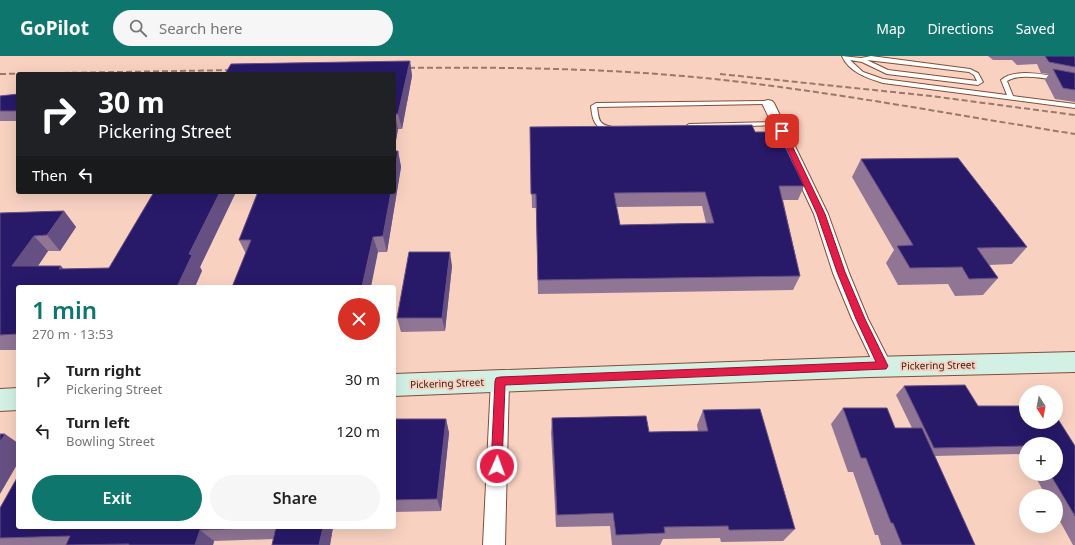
<!DOCTYPE html>
<html lang="en">
<head>
<meta charset="utf-8">
<style>
  :root { --surface:#fff; --page:#f6f6f6; --text:#222; --muted:#767676; --accent:#0f766e }
  body { margin:0; font-family:"Noto Sans",sans-serif; background:var(--page); color:var(--text); height:100vh; display:flex; flex-direction:column; font-size:15px; white-space:nowrap }
  * { box-sizing:border-box; margin:0 }
  p { font-size:13px; color:var(--muted) }
  .icon { flex:none; width:22px; height:22px; fill:none; stroke:currentColor; stroke-width:2; stroke-linecap:round; stroke-linejoin:round }
  .map { position:relative; flex:1; overflow:hidden }
  .details { position:absolute; left:16px; top:229px; width:380px; height:244px; display:flex; flex-direction:column; background:var(--surface); border-radius:4px; box-shadow:0 4px 16px #0002 }
  .details>* { flex:none }
  .top-card { position:absolute; left:16px; top:16px; width:380px; height:122px; border-radius:4px; box-shadow:0 4px 16px #0002; background:#202124; color:#fff; overflow:hidden }
  .needle { width:26px; rotate:169deg }
  .controls { position:absolute; left:1019px; top:329px; display:grid; gap:8px }
  .controls a { display:grid; place-items:center; width:44px; height:44px; border-radius:50%; background:var(--surface); box-shadow:0 4px 16px #0002; font-size:20px }
  .pin { position:absolute; display:grid; place-items:center; width:34px; height:34px; color:#fff; margin:-17px; border-radius:8px; box-shadow:0 2px 6px #0006 }
  .me { position:absolute; width:44px; margin:-22px; rotate:2deg; stroke-linejoin:round; filter:drop-shadow(0 0 3px #0008) }
  .turn { display:flex; align-items:center; gap:14px; height:84px; padding:0 16px; font-size:18px }
  .turn .icon { width:52px; height:52px; stroke-width:2.5 }
  .turn b { display:block; font-size:28px; line-height:34px }
  .then { display:flex; align-items:center; height:38px; padding:0 16px; background:#0003; gap:8px; font-size:15px }
  .round { display:grid; place-items:center; flex:none; width:42px; height:42px; border-radius:21px; background:var(--page) }
  .head { display:flex; align-items:center; justify-content:space-between; height:68px; padding:0 16px }
  h1 { font-size:24px; font-weight:600; line-height:30px; color:var(--accent) }
  .action { display:flex; gap:8px; margin-top:auto; padding:8px 16px }
  .action a { flex:1; height:46px; border-radius:24px; background:var(--accent); color:#fff; font-size:16px; font-weight:600; line-height:46px; text-align:center }
  .action a+a { background:var(--page); color:var(--text) }
  ul { padding:0; list-style:none }
  li { display:flex; align-items:center; gap:12px; height:52px; padding:0 16px }
  li div { flex:1 }
  li b { display:block; font-size:15px }
  li em { font-style:normal }
  header { display:flex; align-items:center; gap:24px; box-sizing:border-box; height:56px; padding:0 20px; background:var(--accent); color:#fff }
  header strong { font-size:19px }
  nav { display:flex; gap:22px; margin-inline-start:auto; font-size:14px }
  .search { width:280px; height:36px; background:var(--page); display:flex; align-items:center; gap:10px; box-sizing:border-box; padding:0 14px; border-radius:22px; color:var(--muted); font-size:15px }
  .map>svg:first-child { display:block }
  .lines { fill:none; stroke-linecap:round; stroke-linejoin:round }
  .lane-casing { stroke:#844d36; stroke-width:2 }
  .street-casing { stroke:#844d36; stroke-width:2 }
  .secondary-casing { stroke:#844d36; stroke-width:2 }
  .lane { fill:#fff; fill-rule:evenodd }
  .street { fill:#fff; fill-rule:evenodd }
  .secondary { fill:#d2f1e4; fill-rule:evenodd }
  .rail { stroke:#99796c; stroke-width:2; stroke-dasharray:6 3; stroke-linecap:butt }
  .wall { fill:#907595; fill-rule:evenodd }
  .shaded-wall { fill:#665083 }
  .building { fill:#281969; stroke:#665083; fill-rule:evenodd }
  .route { fill:#e11d48; stroke:#92132f }
  .labels { text-anchor:middle; dominant-baseline:central; stroke-width:4; stroke-linejoin:round; paint-order:stroke }
  .street-label { font-size:10px; fill:#392116; stroke:#f8d1c1 }
</style>
</head>
<body>
<header>
<strong>GoPilot</strong>
<div class="search"><svg class="icon" aria-label="search" viewBox="0 0 24 24"><circle cx="10" cy="10" r="6"/><path d="M15 15l6 6"/></svg>Search here</div>
<nav><a>Map</a><a>Directions</a><a>Saved</a></nav>
</header>
<div class="map">
<svg width="1075" height="489" viewBox="0 0 1075 489">
  <rect width="100%" height="100%" fill="#f8d1c1"/>
  <g class="lines">
    <defs>
      <g id="lane">
        <path d="M 842,0 L 861,2 L 871,0 L 970,13 L 978,17 L 983,26 L 978,29 L 887,18 L 862,6 L 850,4 L 863,16 L 883,23 L 1007,39 L 1001,24 C 1016,10 1056,21 1075,24 L 1075,28 C 1058,25 1022,15 1007,25 L 1013,40 L 1075,48 L 1075,52 L 883,27 C 867,22 849,16 842,0 ZM 867,4 L 969,16 L 974,19 L 977,25 L 888,14 Z"/>
        <path d="M 768,45 L 771,47 L 770,48 L 597,51 C 599,64 598,68 612,71 L 613,72 C 610,74 607,74 603,73 C 593,70 592,59 591,50 L 596,47 Z"/>
        <path d="M 778,66 L 780,67 L 780,69 L 689,72 L 686,70 L 689,68 Z"/>
      </g>
      <g id="street">
        <path d="M 768,44 L 772,45 L 774,47 L 828,158 L 849,217 L 868,263 L 892,310 L 889,315 L 883,317 L 877,315 L 852,263 L 833,217 L 814,158 L 762,47 L 764,45 Z"/>
        <path d="M 500,317 L 506,320 L 509,325 L 505,489 L 483,489 L 491,325 L 494,320 Z"/>
      </g>
      <g id="secondary">
        <path d="M 1075,296 L 1075,316 L 870,321 L 394,340 L 394,318 L 870,301 Z"/>
        <path d="M 18,332 L 18,354 L 0,355 L 0,333 Z"/>
      </g>
    </defs>
    <use href="#lane" class="lane-casing"/>
    <use href="#street" class="street-casing"/>
    <use href="#secondary" class="secondary-casing"/>
    <use href="#lane" class="lane"/>
    <use href="#street" class="street"/>
    <use href="#secondary" class="secondary"/>
    <g class="rail">
      <path d="M 400,12 C 505,11 610,12 714,23 C 835,36 955,59 1075,78"/>
      <path d="M 0,18 L 238,14"/>
      <path d="M 720,18 L 931,40 L 1075,59"/>
    </g>
  </g>
  <g class="wall">
    <path d="M 988,0 L 1075,0 L 1075,46 L 1055,43 L 1045,24 L 1049,18 L 1041,17 L 1037,8 L 1017,9 L 1012,4 L 993,4 Z"/>
    <path d="M 410,5 L 412,20 L 402,73 L 398,73 L 394,95 L 398,95 L 401,111 L 387,196 L 246,198 L 239,184 L 257,137 L 235,138 L 200,211 L 202,215 L 18,231 L 18,294 L 0,294 L 0,157 L 64,155 L 76,171 L 60,195 L 48,195 L 38,210 L 63,213 L 109,212 L 154,136 L 394,136 L 394,18 Z"/>
    <path d="M 18,38 L 18,65 L 0,65 L 0,40 Z"/>
    <path d="M 530,71 L 755,76 L 804,130 L 798,144 L 783,144 L 800,220 L 793,234 L 538,238 L 536,152 L 532,152 ZM 702,150 L 706,167 L 620,169 L 616,151 Z"/>
    <path d="M 861,103 L 1027,191 L 1012,208 L 989,209 L 998,222 L 983,239 L 955,240 L 948,228 L 898,229 L 886,207 L 894,194 L 852,121 Z"/>
    <path d="M 452,210 L 445,275 L 401,276 L 397,262 Z"/>
    <path d="M 904,330 L 978,350 L 1075,390 L 1075,489 L 1073,489 L 1056,458 L 1056,440 L 1046,440 L 1034,418 L 1056,418 L 1056,388 L 1026,388 L 1026,405 L 1022,398 L 935,400 L 975,489 L 881,489 L 878,479 L 875,479 L 853,416 L 848,416 L 831,368 L 843,352 L 895,372 L 912,372 L 896,339 Z"/>
    <path d="M 703,354 L 795,473 L 783,485 L 721,486 L 720,482 L 663,483 L 660,489 L 612,489 L 610,470 L 556,471 L 551,377 L 552,362 L 649,376 L 698,375 L 697,369 Z"/>
    <path d="M 394,363 L 446,363 L 449,377 L 441,455 L 394,456 Z"/>
    <path d="M 0,452 L 18,471 L 333,471 L 330,489 L 272,489 L 273,483 L 214,485 L 213,489 L 0,489 Z"/>
  </g>
  <g class="shaded-wall">
    <path d="M 410,5 L 412,20 L 402,73 L 398,58 Z"/>
    <path d="M 395,58 L 398,73 L 394,96 L 394,63 Z"/>
    <path d="M 398,95 L 401,111 L 387,196 L 383,180 L 391,136 L 394,136 L 394,118 Z"/>
    <path d="M 220,136 L 234,136 L 235,138 L 200,211 L 202,215 L 195,231 L 177,231 L 189,198 Z"/>
    <path d="M 64,155 L 76,171 L 60,195 L 47,179 Z"/>
    <path d="M 34,180 L 48,195 L 27,226 L 12,210 Z"/>
    <path d="M 373,181 L 378,196 L 371,231 L 362,231 Z"/>
    <path d="M 450,196 L 452,210 L 445,275 L 442,262 Z"/>
    <path d="M 61,210 L 74,225 L 59,213 Z"/>
    <path d="M 446,363 L 449,377 L 441,455 L 437,443 Z"/>
    <path d="M 5,378 L 18,387 L 18,407 L 0,438 L 0,386 Z"/>
    <path d="M 323,471 L 333,471 L 330,489 L 319,489 Z"/>
    <path d="M 200,474 L 214,485 L 213,489 L 195,489 Z"/>
  </g>
  <g class="building">
    <path d="M 1045,0 L 1075,0 L 1075,11 L 1049,6 Z"/>
    <path d="M 410,5 L 398,58 L 395,58 L 394,63 L 394,18 L 225,18 L 231,8 Z"/>
    <path d="M 1053,13 L 1075,17 L 1075,34 L 1063,32 Z"/>
    <path d="M 18,38 L 18,55 L 0,55 L 0,40 Z"/>
    <path d="M 752,69 L 755,76 L 778,76 L 804,130 L 779,130 L 800,220 L 538,224 L 536,138 L 531,138 L 530,71 ZM 705,136 L 714,167 L 620,169 L 614,137 Z"/>
    <path d="M 394,95 L 398,95 L 394,118 Z"/>
    <path d="M 958,102 L 1027,191 L 977,192 L 998,222 L 969,223 L 962,211 L 910,212 L 897,190 L 913,189 L 861,103 Z"/>
    <path d="M 154,136 L 220,136 L 189,198 L 192,199 L 177,231 L 18,231 L 18,278 L 0,279 L 0,157 L 64,155 L 47,179 L 34,180 L 12,210 L 61,210 L 59,213 L 109,212 Z"/>
    <path d="M 258,136 L 391,136 L 383,180 L 373,181 L 362,231 L 232,231 L 251,184 L 239,184 Z"/>
    <path d="M 409,196 L 450,196 L 442,262 L 397,262 Z"/>
    <path d="M 965,329 L 978,350 L 1026,350 L 1026,366 L 1056,366 L 1056,360 L 1075,390 L 1075,460 L 1050,418 L 1056,418 L 1056,388 L 1026,388 L 1026,390 L 934,392 L 904,330 Z"/>
    <path d="M 843,352 L 887,352 L 895,372 L 922,372 L 975,489 L 902,489 L 893,467 L 891,467 L 866,402 L 861,402 Z"/>
    <path d="M 760,353 L 795,473 L 729,474 L 728,470 L 664,471 L 665,477 L 616,479 L 613,457 L 557,459 L 552,362 L 646,360 L 649,376 L 708,375 L 703,354 Z"/>
    <path d="M 394,363 L 446,363 L 437,443 L 394,444 Z"/>
    <path d="M 0,378 L 5,378 L 0,386 Z"/>
    <path d="M 18,420 L 18,471 L 323,471 L 319,489 L 272,489 L 276,471 L 200,474 L 195,489 L 129,489 L 129,488 L 66,489 L 70,480 L 0,482 L 0,452 Z"/>
  </g>
  <path class="route" d="M 782,73 L 785,75 L 825,158 L 845,216 L 865,263 L 888,310 L 886,313 L 505,329 L 502,410 L 501,413 L 497,415 L 493,413 L 491,410 L 495,325 L 496,322 L 500,321 L 876,306 L 856,263 L 837,216 L 817,158 L 779,75 Z"/>
  <g class="labels">
    <g class="street-label">
      <text transform="translate(938 309) rotate(-1)">Pickering Street</text>
      <text transform="translate(447 327) rotate(-2)">Pickering Street</text>
    </g>
  </g>
</svg>
<div class="controls">
<a><svg class="needle" viewBox="-14 -14 28 28"><path d="M0-13l5 13h-10z" fill="#e53935"/><path d="M0 13l5-13h-10z" fill="#767676"/></svg></a>
<a>+</a>
<a>−</a>
</div>
<div class="pin" style="left:782px;top:75px;background:#d93025"><svg class="icon" aria-label="arrive" viewBox="0 0 24 24"><path d="M6 21V4h12l-3 4 3 4H6"/></svg></div>
<svg class="me" style="left:497px;top:410px" viewBox="-20 -20 40 40"><circle r="17" fill="#e11d48" stroke="#fff" stroke-width="3"/><path d="M0-11L8 9 0 5-8 9z" fill="#fff"/></svg>
<div class="top-card">
<div class="turn"><svg class="icon" aria-label="right" viewBox="0 0 24 24"><path d="M7 20v-9h11M14 6l5 5-5 5"/></svg><div><b>30 m</b>Pickering Street</div></div>
<div class="then">Then<svg class="icon" aria-label="left" viewBox="0 0 24 24"><path d="M17 20v-9H6M10 6l-5 5 5 5"/></svg></div>
</div>
<section class="details">
<div class="head"><div><h1>1 min</h1><p>270 m · 13:53</p></div><a class="round" style="background:#d93025;color:#fff"><svg class="icon" aria-label="close" viewBox="0 0 24 24"><path d="M6 6l12 12M18 6L6 18"/></svg></a></div>
<ul>
<li><svg class="icon" aria-label="right" viewBox="0 0 24 24"><path d="M7 20v-9h11M14 6l5 5-5 5"/></svg><div><b>Turn right</b><p>Pickering Street</p></div><em>30 m</em></li>
<li><svg class="icon" aria-label="left" viewBox="0 0 24 24"><path d="M17 20v-9H6M10 6l-5 5 5 5"/></svg><div><b>Turn left</b><p>Bowling Street</p></div><em>120 m</em></li>
</ul>
<div class="action"><a>Exit</a><a>Share</a></div>
</section>
</div>
</body>
</html>
